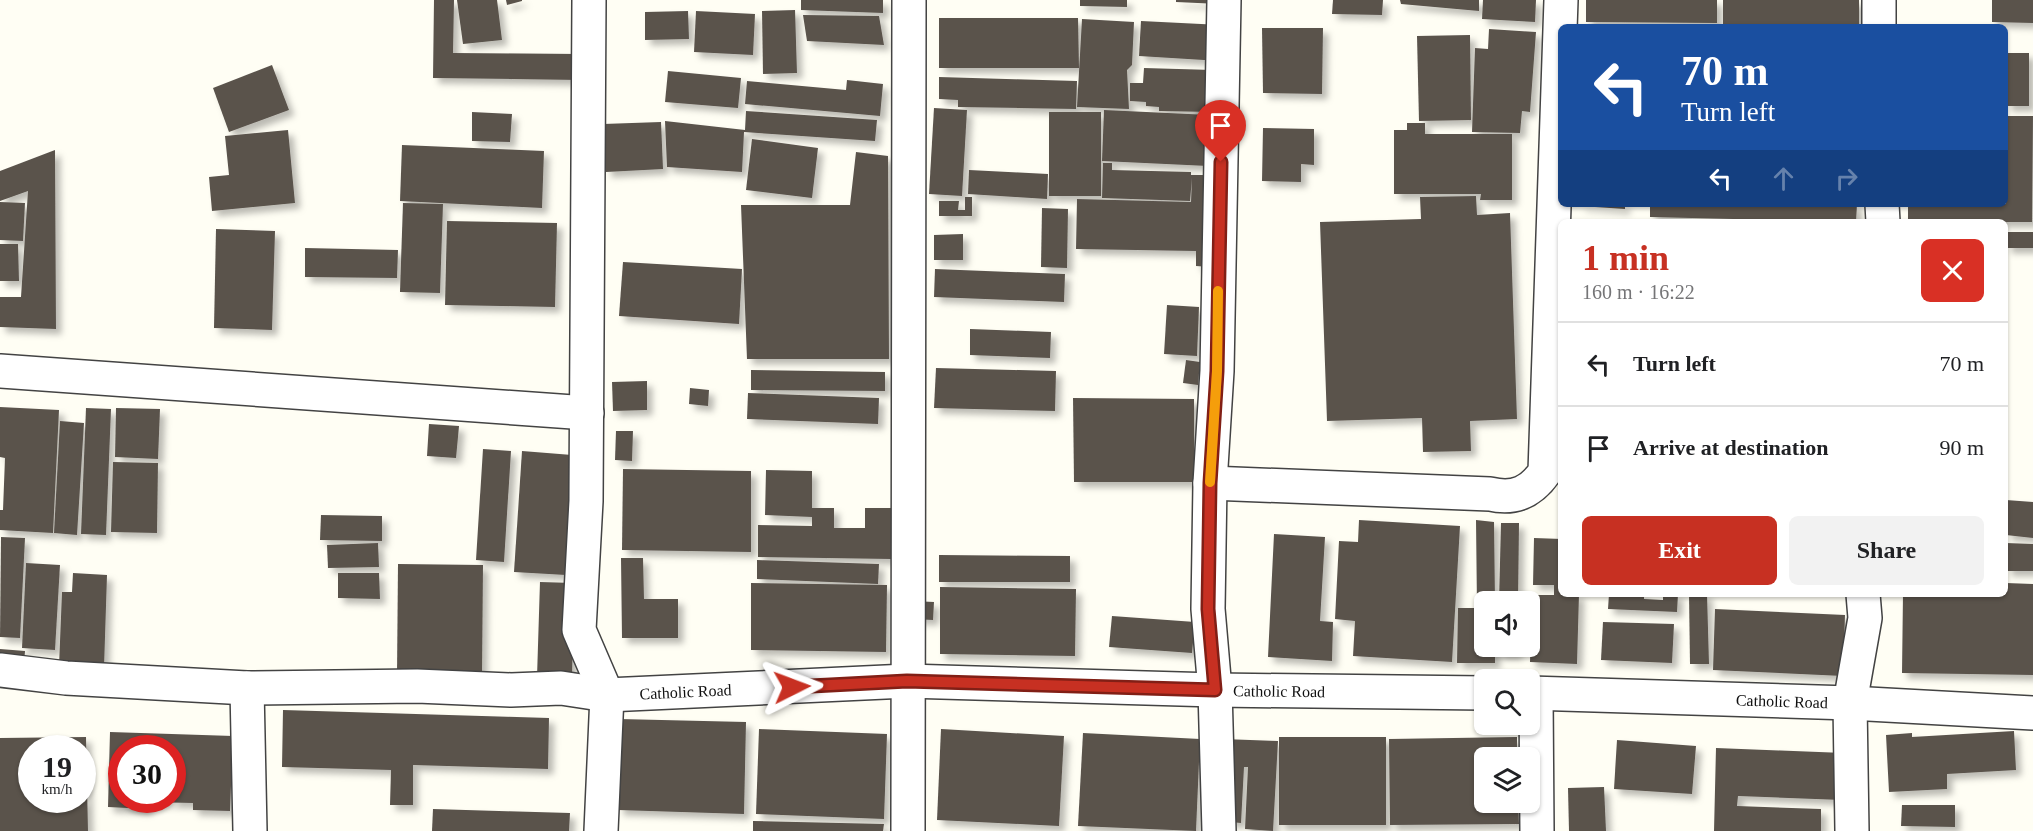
<!DOCTYPE html>
<html lang="en">
<head>
<meta charset="utf-8">
<style>
  :root { --surface:#fff; --page:#f2f2f2; --text:#202124; --muted:#757577; --line:#e0e0e0; --accent:#c73022 }
  body { margin:0; font-family:Georgia,serif; background:var(--page); color:var(--text); height:100vh; display:flex; flex-direction:column; font-size:22px; white-space:nowrap }
  * { box-sizing:border-box; margin:0 }
  p { font-size:20px; color:var(--muted) }
  .icon { flex:none; width:33px; height:33px; fill:none; stroke:currentColor; stroke-width:2; stroke-linecap:round; stroke-linejoin:round }
  .map { position:relative; flex:1; overflow:hidden }
  .panel { position:absolute; left:1558px; top:219px; width:450px; height:378px; display:flex; flex-direction:column; background:var(--surface); border-radius:9px; box-shadow:0 2px 4px #0004 }
  .panel>* { flex:none }
  .top-card { position:absolute; left:1558px; top:24px; width:450px; height:183px; border-radius:9px; box-shadow:0 2px 4px #0004; background:#1a4fa0; color:#fff; overflow:hidden }
  .buttons { position:absolute; left:1474px; top:591px; display:grid; gap:12px }
  .buttons a { display:grid; place-items:center; width:66px; height:66px; border-radius:9px; background:var(--surface); box-shadow:0 2px 4px #0004; font-size:30px }
  .speed { position:absolute; left:18px; top:735px; display:flex; gap:12px; font-size:30px; font-weight:700; text-align:center }
  .speed>* { display:grid; place-content:center; width:78px; height:78px; border-radius:50%; background:var(--surface); box-shadow:0 2px 4px #0004; line-height:1 }
  .speed small { font-size:15px; font-weight:400 }
  .speed .limit { border:9px solid #d22; background:#fff; color:#111 }
  .pin { position:absolute; display:grid; place-items:center; width:51px; height:51px; color:#fff; margin:-62px -26px; border-radius:50% 50% 50% 0; rotate:-45deg; box-shadow:0 0 6px #0007 }
  .pin .icon { rotate:45deg }
  .me { position:absolute; width:66px; margin:-33px; rotate:87deg; stroke-linejoin:round; filter:drop-shadow(0 0 4px #0008) }
  .turn { display:flex; align-items:center; gap:21px; height:126px; padding:0 24px; font-size:27px }
  .turn .icon { width:78px; height:78px; stroke-width:2.5 }
  .turn b { display:block; font-size:42px; line-height:51px }
  .lanes { display:flex; align-items:center; height:57px; padding:0 24px; background:#0003; justify-content:center; gap:30px; direction:ltr }
  .lanes .off { opacity:.35 }
  .round { display:grid; place-items:center; flex:none; width:63px; height:63px; border-radius:9px; background:var(--page) }
  .headline { display:flex; align-items:center; justify-content:space-between; height:102px; padding:0 24px }
  h1 { font-size:36px; font-weight:800; line-height:45px; color:var(--accent) }
  .primary-button { display:flex; gap:12px; margin-top:auto; padding:12px 24px }
  .primary-button a { flex:1; height:69px; border-radius:9px; background:var(--accent); color:#fff; font-size:24px; font-weight:800; line-height:69px; text-align:center }
  .primary-button a+a { background:var(--page); color:var(--text) }
  ul { padding:0; list-style:none }
  li { display:flex; align-items:center; gap:18px; height:84px; padding:0 24px; border-top:2px solid var(--line) }
  li div { flex:1 }
  li b { display:block; font-size:22px }
  li em { font-style:normal }
  .map>svg:first-child { display:block }
  .building { fill:#5a534c; fill-rule:evenodd; filter:url(#shadow) }
  .lines { fill:none; stroke-linecap:round; stroke-linejoin:round }
  .minor-casing { stroke:#434343; stroke-width:36 }
  .minor { stroke:#fff; stroke-width:33 }
  .route-casing { stroke:#811f16; stroke-width:15 }
  .route { stroke:#c73022; stroke-width:10 }
  .slow { stroke:#f59e0b; stroke-width:10 }
  .labels { text-anchor:middle; dominant-baseline:central; stroke-width:6; stroke-linejoin:round; paint-order:stroke }
  .street-label { font-size:16px; fill:#101010; stroke:#fff }
</style>
</head>
<body>
<div class="map">
<svg width="2033" height="831" viewBox="0 0 2033 831">
  <defs>
    <filter id="shadow"><feDropShadow dx="5.5" dy="5.5" stdDeviation="3" flood-color="#0004"/></filter>
  </defs>
  <rect width="100%" height="100%" fill="#fffef4"/>
  <g class="building">
    <path d="M 434,0 L 454,0 L 453,53 L 580,54 L 580,80 L 433,78 Z"/>
    <path d="M 457,0 L 497,0 L 502,40 L 463,44 Z"/>
    <path d="M 506,0 L 522,0 L 522,1 L 507,5 Z"/>
    <path d="M 801,0 L 883,0 L 883,13 L 801,10 Z"/>
    <path d="M 1080,0 L 1127,0 L 1127,7 L 1080,6 Z"/>
    <path d="M 1176,0 L 1220,0 L 1219,4 L 1176,2 Z"/>
    <path d="M 1333,0 L 1383,0 L 1382,15 L 1332,14 Z"/>
    <path d="M 1400,0 L 1479,0 L 1479,11 L 1401,4 Z"/>
    <path d="M 1483,0 L 1536,0 L 1535,22 L 1482,19 Z"/>
    <path d="M 1586,0 L 1717,0 L 1717,23 L 1586,22 Z"/>
    <rect x="1723" y="0" width="136" height="26"/>
    <path d="M 1992,0 L 2033,0 L 2033,23 L 1992,22 Z"/>
    <path d="M 795,10 L 797,73 L 763,74 L 762,11 Z"/>
    <path d="M 688,11 L 689,39 L 645,40 L 645,12 Z"/>
    <path d="M 696,11 L 755,14 L 753,55 L 694,52 Z"/>
    <path d="M 803,15 L 879,16 L 884,45 L 807,41 Z"/>
    <path d="M 939,18 L 1078,18 L 1079,68 L 939,68 Z"/>
    <path d="M 1082,19 L 1134,22 L 1132,65 L 1127,70 L 1129,109 L 1077,107 Z"/>
    <path d="M 1141,21 L 1221,25 L 1220,61 L 1139,56 Z"/>
    <path d="M 1262,28 L 1323,28 L 1322,94 L 1263,93 Z"/>
    <path d="M 1489,29 L 1536,32 L 1530,112 L 1522,111 L 1520,133 L 1472,132 L 1475,48 L 1488,49 Z"/>
    <path d="M 1470,35 L 1471,120 L 1419,121 L 1417,36 Z"/>
    <rect x="2006" y="53" width="23" height="53"/>
    <path d="M 272,65 L 289,110 L 229,132 L 213,88 Z"/>
    <path d="M 1144,68 L 1213,70 L 1212,112 L 1159,111 L 1159,107 L 1146,106 L 1146,102 L 1130,101 L 1130,83 L 1143,83 Z"/>
    <path d="M 668,71 L 741,78 L 738,108 L 665,102 Z"/>
    <path d="M 939,77 L 1077,81 L 1076,109 L 958,107 L 958,100 L 939,99 Z"/>
    <path d="M 847,80 L 883,84 L 880,116 L 745,104 L 747,81 L 846,90 Z"/>
    <path d="M 934,108 L 967,110 L 962,196 L 929,194 Z"/>
    <path d="M 1104,110 L 1210,115 L 1208,166 L 1102,161 Z"/>
    <path d="M 746,111 L 877,120 L 875,141 L 744,132 L 742,172 L 667,167 L 665,121 L 745,130 Z"/>
    <path d="M 472,112 L 512,114 L 510,142 L 472,141 Z"/>
    <rect x="1049" y="112" width="52" height="84"/>
    <path d="M 2006,116 L 2033,116 L 2032,222 L 1908,222 L 1908,204 L 2006,204 Z"/>
    <path d="M 661,122 L 663,169 L 606,172 L 603,124 Z"/>
    <path d="M 1407,123 L 1425,123 L 1425,134 L 1512,134 L 1512,200 L 1480,200 L 1481,194 L 1394,194 L 1394,130 L 1407,130 Z"/>
    <path d="M 1263,128 L 1314,129 L 1314,165 L 1301,164 L 1301,182 L 1262,181 Z"/>
    <path d="M 288,130 L 295,203 L 212,211 L 209,177 L 229,175 L 225,136 Z"/>
    <path d="M 752,139 L 818,148 L 812,198 L 746,190 Z"/>
    <path d="M 402,145 L 544,151 L 542,208 L 400,201 Z"/>
    <path d="M 55,150 L 56,329 L 0,327 L 0,297 L 21,297 L 28,191 L 0,201 L 0,171 Z"/>
    <path d="M 856,152 L 888,156 L 889,359 L 747,359 L 741,205 L 850,205 Z"/>
    <path d="M 1103,163 L 1112,163 L 1112,170 L 1191,172 L 1191,175 L 1211,175 L 1210,267 L 1196,266 L 1196,251 L 1076,249 L 1077,199 L 1191,202 L 1192,178 L 1190,201 L 1102,198 Z"/>
    <path d="M 969,170 L 1048,174 L 1047,199 L 968,194 Z"/>
    <path d="M 1476,196 L 1477,215 L 1510,213 L 1517,419 L 1470,421 L 1471,451 L 1423,452 L 1422,418 L 1327,421 L 1320,222 L 1421,219 L 1420,197 Z"/>
    <path d="M 965,197 L 972,197 L 972,216 L 939,216 L 939,201 L 959,201 L 958,210 L 965,210 Z"/>
    <path d="M 0,202 L 25,203 L 23,241 L 0,240 Z"/>
    <path d="M 403,203 L 443,204 L 440,293 L 400,292 Z"/>
    <path d="M 1580,204 L 1625,204 L 1625,209 L 1580,206 Z"/>
    <path d="M 1650,204 L 1857,204 L 1856,222 L 1650,217 Z"/>
    <path d="M 1042,208 L 1068,209 L 1067,268 L 1041,267 Z"/>
    <path d="M 447,221 L 557,223 L 555,307 L 445,305 Z"/>
    <path d="M 216,229 L 275,231 L 272,330 L 214,328 Z"/>
    <rect x="2006" y="232" width="27" height="16"/>
    <path d="M 963,234 L 963,260 L 934,260 L 934,235 Z"/>
    <path d="M 0,244 L 18,244 L 19,281 L 0,281 Z"/>
    <path d="M 305,248 L 398,250 L 397,278 L 305,277 Z"/>
    <path d="M 623,262 L 742,269 L 739,324 L 619,316 Z"/>
    <path d="M 935,269 L 1065,274 L 1064,302 L 934,297 Z"/>
    <path d="M 1167,305 L 1199,307 L 1197,356 L 1164,354 Z"/>
    <path d="M 970,329 L 1051,332 L 1050,358 L 970,355 Z"/>
    <path d="M 1186,360 L 1200,362 L 1198,385 L 1183,383 Z"/>
    <path d="M 936,368 L 1056,371 L 1055,411 L 934,408 Z"/>
    <path d="M 751,370 L 885,372 L 885,391 L 751,390 Z"/>
    <path d="M 647,381 L 647,410 L 613,411 L 612,382 Z"/>
    <path d="M 690,388 L 709,390 L 708,406 L 689,404 Z"/>
    <path d="M 748,393 L 879,398 L 878,424 L 747,419 Z"/>
    <path d="M 1073,398 L 1194,399 L 1194,482 L 1074,482 Z"/>
    <path d="M 0,407 L 59,410 L 53,533 L 0,530 L 0,510 L 3,510 L 5,458 L 0,457 Z"/>
    <path d="M 86,408 L 111,409 L 106,535 L 81,534 Z"/>
    <path d="M 116,408 L 160,409 L 158,459 L 115,457 Z"/>
    <path d="M 60,421 L 84,423 L 77,535 L 54,533 Z"/>
    <path d="M 429,424 L 459,426 L 456,458 L 427,456 Z"/>
    <path d="M 616,431 L 633,431 L 632,461 L 615,460 Z"/>
    <path d="M 483,449 L 511,451 L 504,562 L 476,560 Z"/>
    <path d="M 522,451 L 572,455 L 566,575 L 514,572 Z"/>
    <path d="M 113,462 L 158,463 L 157,533 L 111,532 Z"/>
    <path d="M 623,469 L 751,471 L 751,552 L 622,550 Z"/>
    <path d="M 766,470 L 812,471 L 812,508 L 834,508 L 834,528 L 865,528 L 865,508 L 891,508 L 891,559 L 758,557 L 758,525 L 812,526 L 812,517 L 765,515 Z"/>
    <path d="M 2006,500 L 2033,502 L 2033,538 L 2006,535 Z"/>
    <path d="M 321,515 L 382,516 L 382,541 L 320,540 Z"/>
    <path d="M 1359,520 L 1460,526 L 1452,662 L 1353,656 L 1355,621 L 1335,619 L 1339,541 L 1358,542 Z"/>
    <path d="M 1476,520 L 1494,522 L 1495,602 L 1485,602 L 1485,646 L 1495,646 L 1495,663 L 1457,663 L 1458,608 L 1477,608 Z"/>
    <path d="M 1501,523 L 1519,523 L 1518,602 L 1499,602 Z"/>
    <path d="M 1274,534 L 1325,537 L 1320,621 L 1333,622 L 1332,661 L 1268,657 Z"/>
    <path d="M 1,537 L 25,538 L 20,638 L 0,637 Z"/>
    <path d="M 1534,538 L 1562,539 L 1562,594 L 1579,594 L 1577,664 L 1530,662 L 1532,595 L 1554,595 L 1554,585 L 1533,585 Z"/>
    <path d="M 378,543 L 379,567 L 328,568 L 327,545 Z"/>
    <path d="M 2006,543 L 2033,544 L 2033,571 L 2006,571 Z"/>
    <path d="M 939,555 L 1070,556 L 1070,582 L 939,582 Z"/>
    <path d="M 621,558 L 643,558 L 644,599 L 678,599 L 678,638 L 622,638 Z"/>
    <path d="M 757,560 L 879,564 L 878,584 L 757,579 Z"/>
    <path d="M 26,563 L 60,565 L 55,650 L 22,648 Z"/>
    <path d="M 398,564 L 483,565 L 482,676 L 397,675 Z"/>
    <path d="M 73,573 L 107,575 L 104,668 L 59,666 L 62,592 L 72,592 Z"/>
    <path d="M 338,573 L 379,573 L 380,599 L 338,598 Z"/>
    <path d="M 540,582 L 574,583 L 572,678 L 537,677 Z"/>
    <path d="M 751,583 L 887,585 L 886,652 L 751,650 Z"/>
    <path d="M 2006,583 L 2033,584 L 2033,675 L 1902,673 L 1903,594 L 2006,594 Z"/>
    <path d="M 940,587 L 1076,589 L 1075,656 L 940,654 Z"/>
    <path d="M 1609,594 L 1644,594 L 1644,599 L 1663,600 L 1663,594 L 1678,594 L 1677,612 L 1608,609 Z"/>
    <path d="M 1689,594 L 1707,594 L 1709,664 L 1690,664 Z"/>
    <path d="M 913,601 L 934,602 L 933,620 L 913,619 Z"/>
    <path d="M 1715,609 L 1845,615 L 1843,676 L 1713,670 Z"/>
    <path d="M 1112,616 L 1195,622 L 1192,653 L 1109,647 Z"/>
    <path d="M 1603,622 L 1674,624 L 1672,663 L 1601,660 Z"/>
    <rect x="1498" y="646" width="19" height="8"/>
    <path d="M 0,649 L 25,651 L 24,664 L 0,662 Z"/>
    <path d="M 283,710 L 549,718 L 548,769 L 413,765 L 413,805 L 390,805 L 391,770 L 282,767 Z"/>
    <path d="M 619,719 L 746,722 L 744,814 L 618,810 Z"/>
    <path d="M 759,729 L 887,734 L 884,819 L 756,814 Z"/>
    <path d="M 941,729 L 1064,736 L 1059,826 L 937,820 Z"/>
    <path d="M 2014,731 L 2016,770 L 1947,774 L 1947,789 L 1889,792 L 1886,735 L 1912,733 L 1912,737 Z"/>
    <path d="M 110,732 L 233,736 L 230,811 L 193,810 L 193,803 L 147,802 L 147,809 L 108,807 ZM 122,748 L 172,748 L 172,800 L 122,800 Z"/>
    <path d="M 1083,733 L 1200,739 L 1196,831 L 1078,826 Z"/>
    <path d="M 86,737 L 88,831 L 0,831 L 0,738 ZM 32,748 L 82,748 L 82,800 L 32,800 Z"/>
    <rect x="1279" y="737" width="107" height="88"/>
    <path d="M 1517,737 L 1517,758 L 1485,758 L 1485,802 L 1518,802 L 1519,824 L 1390,825 L 1389,739 Z"/>
    <path d="M 1223,739 L 1278,741 L 1273,831 L 1245,829 L 1248,767 L 1244,767 L 1241,823 L 1219,821 Z"/>
    <path d="M 1617,740 L 1696,746 L 1692,794 L 1614,789 Z"/>
    <path d="M 1716,748 L 1844,753 L 1842,800 L 1738,796 L 1737,806 L 1821,809 L 1821,831 L 1714,831 Z"/>
    <path d="M 1604,787 L 1606,831 L 1569,831 L 1568,788 Z"/>
    <path d="M 1902,805 L 1955,805 L 1955,827 L 1901,826 Z"/>
    <path d="M 433,809 L 570,813 L 569,831 L 432,831 Z"/>
    <path d="M 753,821 L 884,824 L 883,831 L 753,831 Z"/>
  </g>
  <g class="lines">
    <defs>
      <g id="minor">
        <path d="M 589,0 L 586,501 L 579,630 L 607,695 L 601,831"/>
        <path d="M 1879,0 L 1879,27"/>
        <path d="M 1882,204 L 1883,222"/>
        <path d="M 0,371 L 587,413"/>
        <path d="M 1210,483 L 1490,494 C 1515,500 1531,492 1545,472 L 1561,0"/>
        <path id="s1" d="M 0,670 L 66,678 L 247,688 L 417,686 L 511,690 L 561,688 L 607,695 L 907,681 L 1215,690 L 1485,693"/>
        <path d="M 247,688 L 250,831"/>
        <path id="s2" d="M 1530,693 L 1850,703 L 2033,713"/>
        <path d="M 1536,694 L 1537,831"/>
        <path d="M 908,831 L 909,0"/>
        <path d="M 1219,831 L 1215,690 L 1208,609 L 1210,483 L 1217,371 L 1224,0"/>
        <path d="M 1852,831 L 1850,703 L 1865,618 L 1863,594"/>
      </g>
    </defs>
    <use href="#minor" class="minor-casing"/>
    <use href="#minor" class="minor"/>
  </g>
  <g class="lines">
    <defs>
      <path id="route" d="M 792,687 L 907,681 L 1215,690 L 1208,609 L 1210,483 L 1217,371 L 1221,162"/>
    </defs>
    <use href="#route" class="route-casing"/>
    <use href="#route" class="route"/>
    <path class="slow" d="M 1210,482 L 1217,371 L 1218,291"/>
  </g>
  <g class="labels">
    <g class="street-label">
      <text stroke="none"><textPath href="#s1" startOffset="1281">Catholic Road</textPath></text>
      <text stroke="none"><textPath href="#s1" startOffset="687">Catholic Road</textPath></text>
      <text stroke="none"><textPath href="#s2" startOffset="252">Catholic Road</textPath></text>
    </g>
  </g>
</svg>
<div class="buttons">
<a><svg class="icon" aria-label="sound" viewBox="0 0 24 24"><path d="M4 9h4l5-4v14l-5-4H4zM17 9q2 3 0 6"/></svg></a>
<a><svg class="icon" aria-label="search" viewBox="0 0 24 24"><circle cx="10" cy="10" r="6"/><path d="M15 15l6 6"/></svg></a>
<a><svg class="icon" aria-label="layers" viewBox="0 0 24 24"><path d="M12 4l9 5-9 5-9-5zM3 14l9 5 9-5"/></svg></a>
</div>
<div class="speed"><div>19<small>km/h</small></div><div class="limit">30</div></div>
<div class="pin" style="left:1221px;top:162px;background:#d93025"><svg class="icon" aria-label="arrive" viewBox="0 0 24 24"><path d="M6 21V4h12l-3 4 3 4H6"/></svg></div>
<svg class="me" style="left:792px;top:687px" viewBox="-20 -20 40 40"><path d="M0-17L14 15 0 8-14 15z" fill="#c73022" stroke="#fff" stroke-width="4"/></svg>
<div class="top-card">
<div class="turn"><svg class="icon" aria-label="left" viewBox="0 0 24 24"><path d="M17 20v-9H6M10 6l-5 5 5 5"/></svg><div><b>70 m</b>Turn left</div></div>
<div class="lanes"><svg class="icon" aria-label="left" viewBox="0 0 24 24"><path d="M17 20v-9H6M10 6l-5 5 5 5"/></svg><svg class="icon off" aria-label="ahead" viewBox="0 0 24 24"><path d="M12 20V5M6 11l6-6 6 6"/></svg><svg class="icon off" aria-label="right" viewBox="0 0 24 24"><path d="M7 20v-9h11M14 6l5 5-5 5"/></svg></div>
</div>
<section class="panel">
<div class="headline"><div><h1>1 min</h1><p>160 m · 16:22</p></div><a class="round" style="background:#d93025;color:#fff"><svg class="icon" aria-label="close" viewBox="0 0 24 24"><path d="M6 6l12 12M18 6L6 18"/></svg></a></div>
<ul>
<li><svg class="icon" aria-label="left" viewBox="0 0 24 24"><path d="M17 20v-9H6M10 6l-5 5 5 5"/></svg><div><b>Turn left</b></div><em>70 m</em></li>
<li><svg class="icon" aria-label="arrive" viewBox="0 0 24 24"><path d="M6 21V4h12l-3 4 3 4H6"/></svg><div><b>Arrive at destination</b></div><em>90 m</em></li>
</ul>
<div class="primary-button"><a>Exit</a><a>Share</a></div>
</section>
</div>
</body>
</html>
